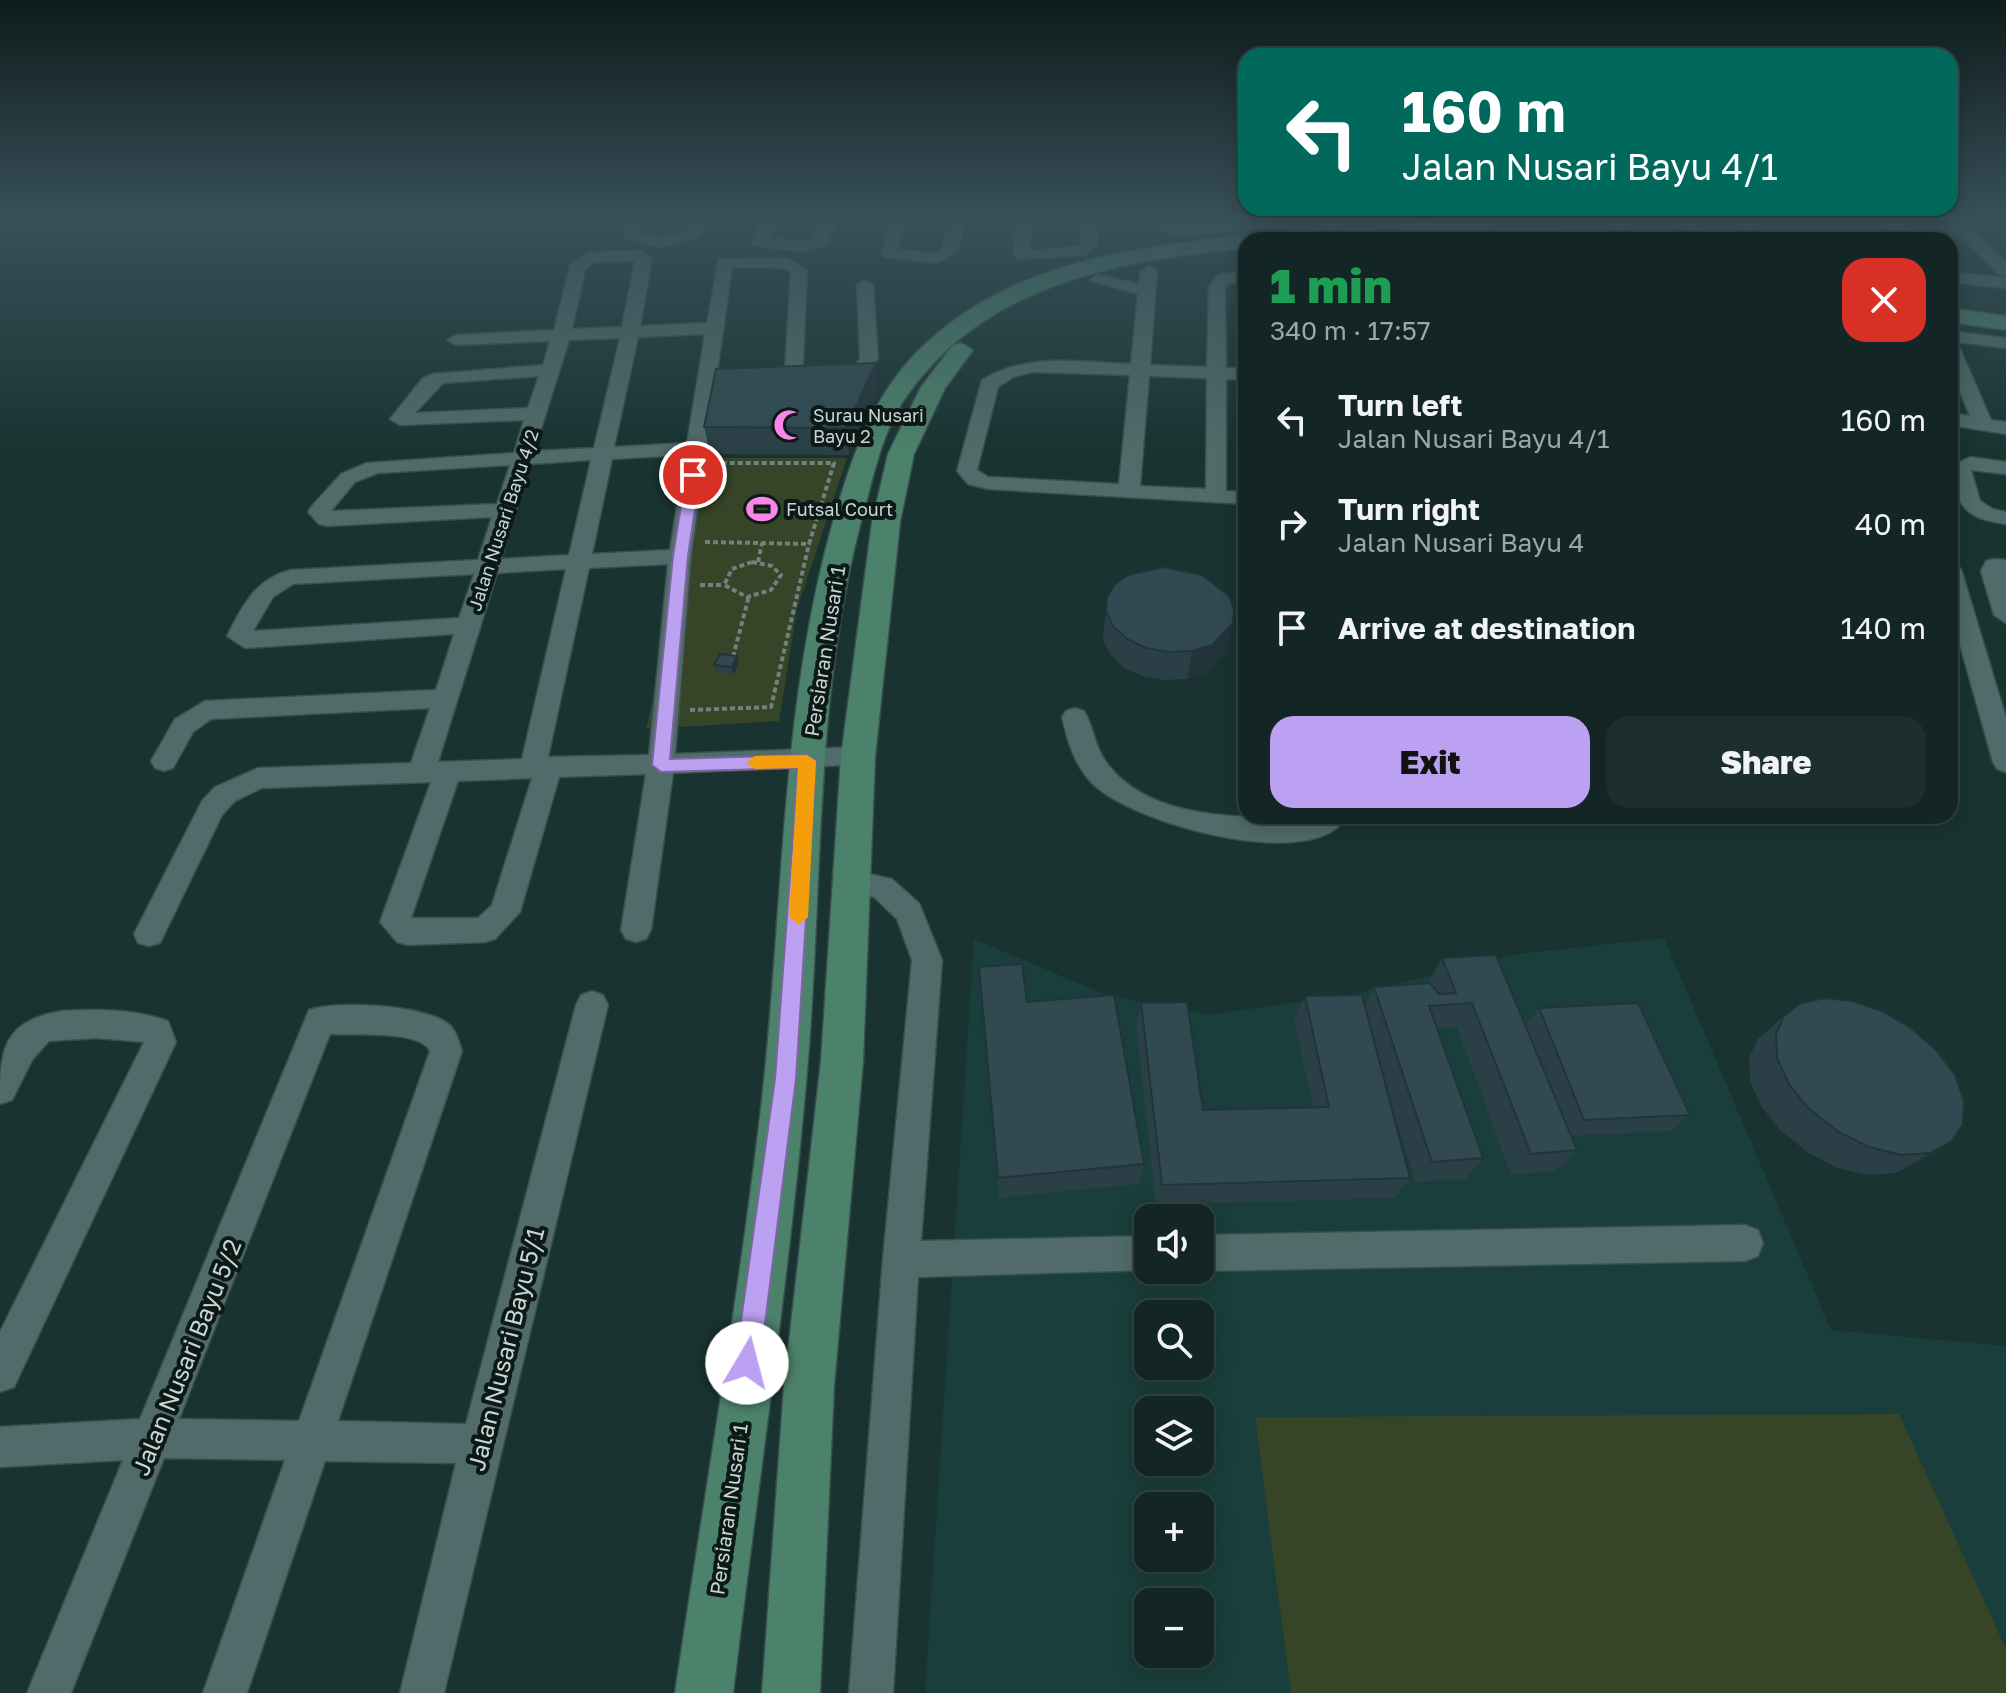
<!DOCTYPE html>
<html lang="en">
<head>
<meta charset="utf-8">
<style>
  :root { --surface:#132625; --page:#1c2e2d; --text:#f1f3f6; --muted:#9da5a7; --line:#324342; --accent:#bca0f2 }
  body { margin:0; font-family:"Golos Text",sans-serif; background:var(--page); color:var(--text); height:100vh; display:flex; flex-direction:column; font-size:30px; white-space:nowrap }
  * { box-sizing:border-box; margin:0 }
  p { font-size:26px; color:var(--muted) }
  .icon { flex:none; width:44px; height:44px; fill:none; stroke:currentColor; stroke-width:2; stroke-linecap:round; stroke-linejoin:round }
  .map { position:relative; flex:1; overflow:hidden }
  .panel { position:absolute; left:1238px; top:232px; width:720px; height:592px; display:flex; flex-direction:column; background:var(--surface); border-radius:24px; box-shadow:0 4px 20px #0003,0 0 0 2px var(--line) }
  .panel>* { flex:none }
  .banner { position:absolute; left:1238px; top:48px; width:720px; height:168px; border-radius:24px; box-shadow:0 4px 20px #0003,0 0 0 2px var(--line); background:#00695c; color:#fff; overflow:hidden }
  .controls { position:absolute; left:1134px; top:1204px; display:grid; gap:16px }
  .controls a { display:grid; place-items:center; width:80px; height:80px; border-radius:16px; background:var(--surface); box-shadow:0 4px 20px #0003,0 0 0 2px var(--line); font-size:40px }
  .pin { position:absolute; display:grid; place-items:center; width:68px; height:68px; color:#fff; margin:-34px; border:4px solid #fff; border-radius:50%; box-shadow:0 2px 8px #0007 }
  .me { position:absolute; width:88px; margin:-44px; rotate:8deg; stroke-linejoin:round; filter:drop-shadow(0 0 6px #0008) }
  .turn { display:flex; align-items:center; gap:28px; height:168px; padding:0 32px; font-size:36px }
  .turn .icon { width:104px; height:104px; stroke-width:2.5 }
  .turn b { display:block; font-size:56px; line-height:68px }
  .round { display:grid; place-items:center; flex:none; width:84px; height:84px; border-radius:24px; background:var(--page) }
  .summary { display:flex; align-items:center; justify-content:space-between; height:136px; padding:0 32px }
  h1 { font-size:48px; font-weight:800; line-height:60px; color:#1e9e55 }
  .primary-button { display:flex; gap:16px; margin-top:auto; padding:16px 32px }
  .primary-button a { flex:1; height:92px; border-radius:24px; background:var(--accent); color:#111; font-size:32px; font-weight:800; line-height:92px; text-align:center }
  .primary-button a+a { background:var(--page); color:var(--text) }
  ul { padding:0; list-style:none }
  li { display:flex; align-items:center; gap:24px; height:104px; padding:0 32px }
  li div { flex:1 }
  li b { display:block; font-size:30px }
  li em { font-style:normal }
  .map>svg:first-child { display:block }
  .built { fill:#1a3e3b; fill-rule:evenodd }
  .green { fill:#364428 }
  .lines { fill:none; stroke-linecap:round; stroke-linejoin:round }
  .minor-casing { stroke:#384f4d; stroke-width:3 }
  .major-casing { stroke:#384f4d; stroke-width:3 }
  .path { stroke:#6e8280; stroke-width:4; stroke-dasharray:5 3; stroke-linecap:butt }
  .minor { fill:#506b69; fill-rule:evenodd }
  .major { fill:#4c826b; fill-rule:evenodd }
  .wall { fill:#2a4046 }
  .shaded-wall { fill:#223439 }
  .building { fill:#314a51; stroke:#223439; stroke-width:2 }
  .route { fill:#bca0f2; stroke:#7a689d; stroke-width:2 }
  .slow { fill:#f59e0b }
  .labels { text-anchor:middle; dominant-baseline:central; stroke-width:8; stroke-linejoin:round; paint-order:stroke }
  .far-poi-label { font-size:18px; fill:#c7d6d4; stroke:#0d1917; text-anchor:start }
  .far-street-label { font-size:18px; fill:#c7d6d4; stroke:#0d1917 }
  .street-label { font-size:20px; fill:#c7d6d4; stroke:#0d1917 }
  .near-street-label { font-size:24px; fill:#c7d6d4; stroke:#0d1917 }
</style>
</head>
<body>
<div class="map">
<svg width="2006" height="1693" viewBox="0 0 2006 1693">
  <rect width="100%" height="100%" fill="#193331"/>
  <path class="built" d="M 1664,938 L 1831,1330 L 2006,1346 L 2006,1693 L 925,1693 L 974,939 L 1104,994 L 1208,1015 L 1354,994 L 1518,954 ZM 1148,1218 L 1200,1218 L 1200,1270 L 1148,1270 ZM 1148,1314 L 1200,1314 L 1200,1366 L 1148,1366 ZM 1148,1410 L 1200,1410 L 1200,1462 L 1148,1462 ZM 1148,1506 L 1200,1506 L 1200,1558 L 1148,1558 ZM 1148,1602 L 1200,1602 L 1200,1654 L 1148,1654 Z"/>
  <g class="green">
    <path d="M 711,458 L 847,458 L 797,609 L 779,721 L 646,729 Z"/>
    <path d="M 1899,1414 L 2006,1649 L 2006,1693 L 1291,1693 L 1255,1417 Z"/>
  </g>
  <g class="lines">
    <defs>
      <g id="minor">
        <path d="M 630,215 L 646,215 L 638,233 L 661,237 L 686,232 L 696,215 L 712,215 L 698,238 L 661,247 L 624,238 L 622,228 Z"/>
        <path d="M 764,215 L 780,215 L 770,238 L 803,242 L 813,239 L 824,215 L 840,215 L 826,245 L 804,252 L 754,245 L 752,242 Z"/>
        <path d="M 890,215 L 906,215 L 899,250 L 934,253 L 942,248 L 950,215 L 966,215 L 958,251 L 936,263 L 884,257 L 882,254 Z"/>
        <path d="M 1019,215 L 1035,215 L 1029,251 L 1080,246 L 1081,215 L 1097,215 L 1097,245 L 1085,255 L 1017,259 L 1013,251 Z"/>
        <path d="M 1157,215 L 1173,215 L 1175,225 L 1297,215 L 1282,226 L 1175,235 L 1160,231 Z"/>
        <path d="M 1323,215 L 1339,215 L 1346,240 L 1330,240 Z"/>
        <path d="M 1353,215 L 1604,235 L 1612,240 C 1568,240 1379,239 1353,215 Z"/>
        <path d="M 1606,215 L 1622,215 L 1635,240 L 1619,240 Z"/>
        <path d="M 1673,215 L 1689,215 L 1706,240 L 1690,240 Z"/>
        <path d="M 1731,215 L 1747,215 L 1765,240 L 1749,240 Z"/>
        <path d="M 1875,215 L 1892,215 L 1916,240 L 1899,240 Z"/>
        <path d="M 1939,215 L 2006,215 L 2006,222 L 1961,220 L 2006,262 L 2006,276 L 2000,275 Z"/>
        <path d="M 641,251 L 652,259 L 640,326 L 707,323 L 719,259 L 787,258 L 807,270 L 802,386 L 793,392 L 784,386 L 791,272 L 784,268 L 732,267 L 691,556 L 675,754 L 858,747 L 867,750 L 871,757 L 867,764 L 673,773 L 651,930 L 646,939 L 636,942 L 626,939 L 621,930 L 646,774 L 559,777 L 520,912 L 495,939 L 485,942 L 408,945 L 397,942 L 380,922 L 431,782 L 262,788 L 235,801 L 222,815 L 160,943 L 149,946 L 138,943 L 134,934 L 202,801 L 215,787 L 258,768 L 411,763 L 430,708 L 211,719 L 193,732 L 173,768 L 164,771 L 155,768 L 151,761 L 175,719 L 205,701 L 436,690 L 454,634 L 245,648 L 227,636 C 243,605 255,579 291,570 L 478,560 L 492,517 L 327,526 L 319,524 L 308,512 L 311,507 L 341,474 L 367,463 L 514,453 L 524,420 L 400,425 L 390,419 L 422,379 L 432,374 L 543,365 L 550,341 L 456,345 L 447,340 L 456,335 L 554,330 L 571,263 L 591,252 ZM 635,261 L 622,327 L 572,329 L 585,269 L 595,262 ZM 705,334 L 687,443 L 614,447 L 638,337 ZM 620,338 L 594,448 L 534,451 L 569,340 ZM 539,376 L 528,408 L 415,413 L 443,383 ZM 685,455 L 670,550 L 592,554 L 612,459 ZM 591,460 L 569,555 L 501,559 L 530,464 ZM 510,465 L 497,504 L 331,511 L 355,482 L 378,473 ZM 668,564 L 649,755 L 548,757 L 589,568 ZM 566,569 L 522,759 L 438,762 L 497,573 ZM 474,574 L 459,618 L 253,631 L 273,597 L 293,584 ZM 532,778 L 492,905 L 478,918 L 411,918 L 458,781 Z"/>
        <path d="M 1149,266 L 1157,271 L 1150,365 L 1207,367 L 1209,287 L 1219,274 L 1246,272 L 1246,282 L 1230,283 L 1225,288 L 1226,368 L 1246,368 L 1246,380 L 1226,379 L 1226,491 L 1246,492 L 1246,504 L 988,489 L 968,484 L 957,471 L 982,380 C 1027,352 1081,362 1131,364 L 1138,294 L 1090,280 L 1098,275 L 1139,284 L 1141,271 ZM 1032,372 L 1130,375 L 1119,484 L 988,477 L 977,470 L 998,387 L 1013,377 ZM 1149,376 L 1207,378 L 1206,489 L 1140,486 Z"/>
        <path d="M 1950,272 L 2006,278 L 2006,288 L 1950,282 Z"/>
        <path d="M 865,280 L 873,285 L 878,358 L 863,384 L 831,387 L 831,379 L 849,375 L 860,358 L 857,285 Z"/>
        <path d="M 1950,331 L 2006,338 L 2006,348 L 1957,342 L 1991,420 L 2006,422 L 2006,434 L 1950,425 L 1950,413 L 1970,416 L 1950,367 Z"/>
        <path d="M 1970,457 L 2006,462 L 2006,474 L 1971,470 L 1980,501 L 1993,509 L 2006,512 L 2006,524 C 1963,518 1959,507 1950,467 Z"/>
        <path d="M 1994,559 L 2006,560 L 2006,623 L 1994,615 L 1981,571 L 1986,561 Z"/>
        <path d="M 1950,562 L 1961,569 L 2006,718 L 2006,772 L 1997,769 L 1993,762 L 1950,609 Z"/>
        <path d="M 1075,708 L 1084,711 C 1095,729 1094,748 1109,766 C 1160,830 1276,816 1347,816 C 1315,875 1130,823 1092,783 C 1074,764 1068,742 1062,717 L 1066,711 Z"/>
        <path d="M 850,870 L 892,879 L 919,903 L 942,960 L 921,1241 L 1148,1236 L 1148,1270 L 1153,1270 L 918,1277 L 893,1693 L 849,1693 L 883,1259 L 912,960 L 897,919 L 874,897 L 840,890 L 836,882 L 840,874 Z"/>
        <path d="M 592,991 L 603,995 L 608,1005 L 444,1693 L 400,1693 L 456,1463 L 325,1461 L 247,1693 L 203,1693 L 285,1460 L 164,1458 L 71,1693 L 27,1693 L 123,1460 L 0,1467 L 0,1427 L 140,1419 L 309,1010 C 337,1000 422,1005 447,1023 C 456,1029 459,1042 462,1051 L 338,1421 L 466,1424 L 576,1005 L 581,995 ZM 330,1034 C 352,1035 421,1030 430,1051 L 299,1421 L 179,1419 Z"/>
        <path d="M 62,1011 C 97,1009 135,1009 168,1021 L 176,1042 L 14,1387 L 0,1392 L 0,1332 L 144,1042 L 96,1038 L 49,1041 L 32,1060 L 12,1100 L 0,1104 C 0,1052 1,1021 62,1011 Z"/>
        <path d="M 1745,1225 L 1758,1230 L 1763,1243 L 1758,1256 L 1745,1261 L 1200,1271 L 1198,1270 L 1200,1235 Z"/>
      </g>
      <g id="major">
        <path d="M 1341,230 L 1459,234 L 1469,240 L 1258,240 L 1268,234 Z"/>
        <path d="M 1246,236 L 1255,240 L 1246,240 L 1246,248 C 1114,261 980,285 902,403 C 883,433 874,473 865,507 C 812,695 824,890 806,1083 C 788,1287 757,1490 733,1693 L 675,1693 C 703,1504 736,1315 759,1125 C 785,918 777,706 838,505 C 855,448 875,395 917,352 C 1004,264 1129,247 1246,236 Z"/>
        <path d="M 1950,308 L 2006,316 L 2006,330 L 1950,322 Z"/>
        <path d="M 961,343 L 973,350 L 945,388 L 914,454 L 900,522 L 875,757 L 863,1061 L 834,1386 L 820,1693 L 762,1693 L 784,1386 L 821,1061 L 841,757 L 872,522 L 888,454 L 921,387 L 953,345 Z"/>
      </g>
    </defs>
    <use href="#minor" class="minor-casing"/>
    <use href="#major" class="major-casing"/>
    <g class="path">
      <path d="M 705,542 L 809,544 L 834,463 L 722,463 L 714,501"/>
      <path d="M 752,562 L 772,566 L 781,575 L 771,590 L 747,597 L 724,585 L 732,569 Z"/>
      <path d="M 758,562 L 762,543"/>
      <path d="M 700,585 L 724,585"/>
      <path d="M 733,657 L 749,596"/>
      <path d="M 690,710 L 771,707 L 809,544"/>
    </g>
    <use href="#minor" class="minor"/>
    <use href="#major" class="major"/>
  </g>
  <g class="wall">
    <path d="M 878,390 L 849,455 L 711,454 L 704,427 Z"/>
    <path d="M 1107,597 L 1233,623 L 1227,651 L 1206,673 L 1187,679 L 1164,680 L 1142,676 L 1123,667 L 1110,654 L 1103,640 Z"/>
    <path d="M 739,663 L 734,674 L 716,672 L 714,665 Z"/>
    <path d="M 1442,958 L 1525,1026 L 1539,1008 L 1690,1115 L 1671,1131 L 1571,1136 L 1577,1150 L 1556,1171 L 1511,1175 L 1457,1027 L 1437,1028 L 1483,1158 L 1466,1179 L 1416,1182 L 1389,1098 L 1410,1178 L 1395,1198 L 1156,1205 L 1136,1027 L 1141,1003 L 1203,1110 L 1313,1107 L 1294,1020 L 1305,996 L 1365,1005 L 1374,987 L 1428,983 Z"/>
    <path d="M 979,967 L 1027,1002 L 1144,1164 L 1139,1184 L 999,1198 L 980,991 Z"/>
    <path d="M 1784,1016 L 1951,1142 L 1917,1163 L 1896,1173 L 1868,1175 L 1837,1168 L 1807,1152 L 1780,1130 L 1761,1106 L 1750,1081 L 1749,1058 L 1758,1039 Z"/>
  </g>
  <g class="shaded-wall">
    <path d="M 876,363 L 878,390 L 849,455 L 846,428 Z"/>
    <path d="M 1233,623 L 1227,651 L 1206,673 L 1187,679 L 1192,651 Z"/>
    <path d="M 737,656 L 739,663 L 734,674 L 732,667 Z"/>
    <path d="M 1951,1142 L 1917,1163 L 1896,1173 L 1930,1153 Z"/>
  </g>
  <g class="building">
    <path d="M 876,363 L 846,428 L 704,427 L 716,369 Z"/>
    <path d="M 1164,567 L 1202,575 L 1229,596 L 1234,609 L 1233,623 L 1212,645 L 1192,651 L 1169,652 L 1146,648 L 1127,639 L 1113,626 L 1106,612 L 1107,597 L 1115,584 L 1128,575 Z"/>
    <path d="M 720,654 L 737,656 L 732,667 L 714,665 Z"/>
    <path d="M 1496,955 L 1577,1150 L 1531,1154 L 1472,1003 L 1429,1006 L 1483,1158 L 1432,1162 L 1374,987 L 1430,983 L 1439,994 L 1456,993 L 1442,958 Z"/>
    <path d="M 1022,964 L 1027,1002 L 1114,995 L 1144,1164 L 998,1178 L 979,967 Z"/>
    <path d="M 1362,995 L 1410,1178 L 1162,1185 L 1141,1003 L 1187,1002 L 1203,1110 L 1329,1107 L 1305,996 Z"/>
    <path d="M 1825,998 L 1852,1001 L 1882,1011 L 1911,1028 L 1936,1050 L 1955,1075 L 1964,1101 L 1963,1124 L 1951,1142 L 1930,1153 L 1901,1155 L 1869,1147 L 1837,1131 L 1809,1109 L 1789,1084 L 1777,1058 L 1776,1034 L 1784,1016 L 1801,1003 Z"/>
    <path d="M 1638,1003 L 1690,1115 L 1584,1120 L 1539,1008 Z"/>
  </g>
  <linearGradient id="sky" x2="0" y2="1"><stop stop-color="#0e1c1b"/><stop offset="0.48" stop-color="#38505a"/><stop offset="1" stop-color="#38505a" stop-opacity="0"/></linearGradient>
  <rect width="2006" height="452" fill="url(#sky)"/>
  <path class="route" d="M 693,471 L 700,475 L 688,556 L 670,759 L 807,755 L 816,761 L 796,1079 L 760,1363 L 756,1372 L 747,1375 L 739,1372 L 735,1363 L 775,1079 L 798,768 L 661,772 L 652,765 L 673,556 L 686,475 Z"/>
  <path class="slow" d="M 807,755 L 816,761 L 808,917 L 799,925 L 789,917 L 798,768 L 755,769 L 746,763 L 755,756 Z"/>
  <defs>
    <symbol id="mosque-bare" viewBox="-9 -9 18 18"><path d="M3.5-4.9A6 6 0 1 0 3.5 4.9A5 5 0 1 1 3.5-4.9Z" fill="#f987e8" stroke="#0d1917" stroke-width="2.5" paint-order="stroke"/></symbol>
    <symbol id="stadium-bare" viewBox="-9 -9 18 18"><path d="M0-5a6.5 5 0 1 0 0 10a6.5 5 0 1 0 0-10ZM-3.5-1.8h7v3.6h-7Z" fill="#f987e8" stroke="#0d1917" stroke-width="2.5" paint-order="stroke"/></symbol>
  </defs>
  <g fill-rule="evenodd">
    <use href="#mosque-bare" x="767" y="403" width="44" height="44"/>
    <use href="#stadium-bare" x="740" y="487" width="44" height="44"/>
  </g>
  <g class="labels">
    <g class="far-poi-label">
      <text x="813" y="415">Surau Nusari<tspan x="813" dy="21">Bayu 2</tspan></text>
      <text x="786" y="509">Futsal Court</text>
    </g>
    <g class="far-street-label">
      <text transform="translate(503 520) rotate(-72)">Jalan Nusari Bayu 4/2</text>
    </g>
    <g class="street-label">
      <text transform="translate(824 651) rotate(-81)">Persiaran Nusari 1</text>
      <text transform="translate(728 1509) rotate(-82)">Persiaran Nusari 1</text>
    </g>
    <g class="near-street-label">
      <text transform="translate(505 1349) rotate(-76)">Jalan Nusari Bayu 5/1</text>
      <text transform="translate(186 1357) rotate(-68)">Jalan Nusari Bayu 5/2</text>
    </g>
  </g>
</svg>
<div class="controls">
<a><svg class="icon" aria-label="sound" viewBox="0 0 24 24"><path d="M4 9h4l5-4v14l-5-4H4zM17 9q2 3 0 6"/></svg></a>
<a><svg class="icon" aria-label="search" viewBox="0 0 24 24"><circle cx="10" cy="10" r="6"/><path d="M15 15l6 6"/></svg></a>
<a><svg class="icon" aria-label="layers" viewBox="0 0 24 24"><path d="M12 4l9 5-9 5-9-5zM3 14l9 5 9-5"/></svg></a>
<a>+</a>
<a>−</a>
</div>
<div class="pin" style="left:693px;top:475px;background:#d93025"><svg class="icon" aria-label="arrive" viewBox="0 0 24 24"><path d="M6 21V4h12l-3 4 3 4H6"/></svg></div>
<svg class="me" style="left:747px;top:1363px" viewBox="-20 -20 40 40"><circle r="19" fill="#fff"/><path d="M0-13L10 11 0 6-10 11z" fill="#bca0f2"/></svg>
<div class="banner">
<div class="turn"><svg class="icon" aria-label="left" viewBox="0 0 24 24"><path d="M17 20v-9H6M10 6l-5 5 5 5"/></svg><div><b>160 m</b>Jalan Nusari Bayu 4/1</div></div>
</div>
<section class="panel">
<div class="summary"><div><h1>1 min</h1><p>340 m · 17:57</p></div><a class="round" style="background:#d93025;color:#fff"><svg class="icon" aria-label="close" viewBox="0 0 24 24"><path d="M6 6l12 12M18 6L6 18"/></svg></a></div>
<ul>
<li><svg class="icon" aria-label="left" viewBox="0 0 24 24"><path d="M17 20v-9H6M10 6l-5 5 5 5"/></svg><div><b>Turn left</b><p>Jalan Nusari Bayu 4/1</p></div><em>160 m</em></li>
<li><svg class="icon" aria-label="right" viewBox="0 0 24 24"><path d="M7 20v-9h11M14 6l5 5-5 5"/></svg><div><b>Turn right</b><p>Jalan Nusari Bayu 4</p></div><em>40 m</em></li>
<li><svg class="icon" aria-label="arrive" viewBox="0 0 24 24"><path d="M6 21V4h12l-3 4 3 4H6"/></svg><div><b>Arrive at destination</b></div><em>140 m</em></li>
</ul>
<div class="primary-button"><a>Exit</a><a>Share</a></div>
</section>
</div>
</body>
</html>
